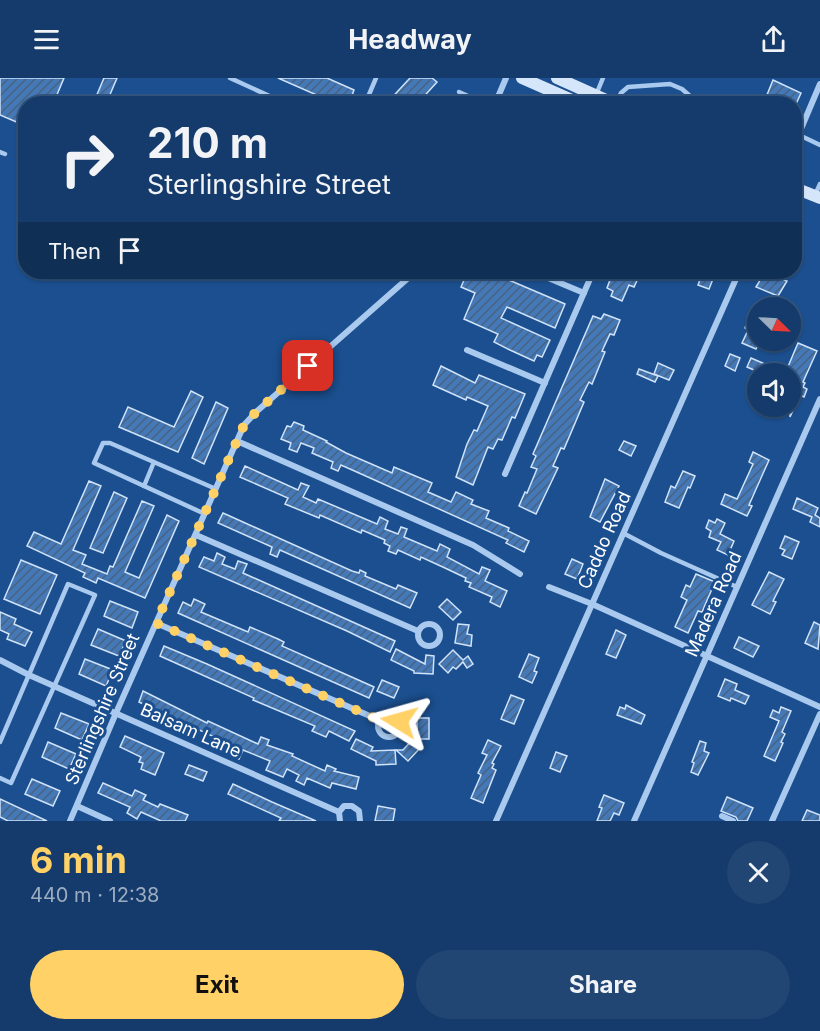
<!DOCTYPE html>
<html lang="en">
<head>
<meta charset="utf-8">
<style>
  :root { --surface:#143b6b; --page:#214673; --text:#f1f3f6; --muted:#9dadc1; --line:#33557e; --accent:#ffd166 }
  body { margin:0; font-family:Inter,sans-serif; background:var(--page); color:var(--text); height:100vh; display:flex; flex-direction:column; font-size:22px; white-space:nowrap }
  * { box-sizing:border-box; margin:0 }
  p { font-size:20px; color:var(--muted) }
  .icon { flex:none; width:33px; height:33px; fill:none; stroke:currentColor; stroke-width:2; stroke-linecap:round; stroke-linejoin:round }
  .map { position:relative; height:743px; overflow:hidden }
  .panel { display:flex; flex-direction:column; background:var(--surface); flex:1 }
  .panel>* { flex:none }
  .top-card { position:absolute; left:18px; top:18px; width:784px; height:183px; border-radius:24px; box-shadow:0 2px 4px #0004,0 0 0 2px var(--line); background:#143b6b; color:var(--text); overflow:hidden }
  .needle { width:39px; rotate:114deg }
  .controls { position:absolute; left:747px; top:219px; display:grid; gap:12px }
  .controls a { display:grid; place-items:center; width:54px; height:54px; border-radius:50%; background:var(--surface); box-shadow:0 2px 4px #0004,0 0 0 2px var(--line); font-size:30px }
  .pin { position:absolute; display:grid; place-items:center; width:51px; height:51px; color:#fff; margin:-26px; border-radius:12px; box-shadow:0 3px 9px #0006 }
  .me { position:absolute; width:66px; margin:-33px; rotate:278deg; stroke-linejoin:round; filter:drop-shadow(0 0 4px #0008) }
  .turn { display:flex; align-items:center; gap:21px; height:126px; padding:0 30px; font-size:27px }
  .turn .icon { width:78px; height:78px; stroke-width:2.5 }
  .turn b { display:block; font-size:42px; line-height:51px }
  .then { display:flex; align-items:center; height:57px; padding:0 30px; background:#0003; gap:12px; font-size:22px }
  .round { display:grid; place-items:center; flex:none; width:63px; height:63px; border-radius:32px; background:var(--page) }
  .headline { display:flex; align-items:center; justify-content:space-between; height:102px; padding:0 30px }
  h1 { font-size:36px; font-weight:700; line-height:45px; color:var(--accent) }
  .action { display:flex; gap:12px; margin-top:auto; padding:12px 30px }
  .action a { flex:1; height:69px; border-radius:36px; background:var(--accent); color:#111; font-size:24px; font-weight:700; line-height:69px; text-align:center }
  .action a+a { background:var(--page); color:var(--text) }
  header { display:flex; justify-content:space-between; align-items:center; height:78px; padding:0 30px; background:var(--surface); font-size:27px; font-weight:700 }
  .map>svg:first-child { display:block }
  .building { fill:url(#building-hatch); stroke:#cfe3fa; stroke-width:1.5 }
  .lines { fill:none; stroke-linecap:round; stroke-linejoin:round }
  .service { stroke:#a9c9ee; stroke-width:4.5 }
  .minor { stroke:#a9c9ee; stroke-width:6 }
  .secondary { stroke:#d6e6fa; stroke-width:12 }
  .route { stroke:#ffd166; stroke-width:10; stroke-dasharray:0 18 }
  .labels { text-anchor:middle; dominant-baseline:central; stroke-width:6; stroke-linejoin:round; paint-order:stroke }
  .street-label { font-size:18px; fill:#fff; stroke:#1b4f8f }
</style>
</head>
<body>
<header><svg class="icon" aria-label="menu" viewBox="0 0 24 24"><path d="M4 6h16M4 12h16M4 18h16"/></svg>Headway<svg class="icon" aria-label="share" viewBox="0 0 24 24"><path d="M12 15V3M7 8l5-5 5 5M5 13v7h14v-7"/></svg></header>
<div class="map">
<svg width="820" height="743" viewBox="0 0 820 743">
  <defs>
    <pattern id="building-hatch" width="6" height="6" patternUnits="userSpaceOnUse" patternTransform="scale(1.5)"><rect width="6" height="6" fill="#4478b7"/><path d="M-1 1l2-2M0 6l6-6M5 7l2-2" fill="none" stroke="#486282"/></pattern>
  </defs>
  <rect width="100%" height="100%" fill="#1b4f8f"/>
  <g class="building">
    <path d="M 0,0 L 64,0 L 53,26 L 26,26 L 26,48 L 0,37 Z"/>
    <path d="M 104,0 L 117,0 L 106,26 L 93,26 Z"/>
    <path d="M 278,0 L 327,0 L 354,12 L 349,26 L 337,26 Z"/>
    <path d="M 410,0 L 432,0 L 437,4 L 417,26 L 386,26 Z"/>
    <path d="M 773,2 L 801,15 L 796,26 L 777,26 L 779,23 L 767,17 Z"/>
    <path d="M 443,194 L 490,194 L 565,226 L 555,250 L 507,229 L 501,240 L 550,262 L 542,279 L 537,277 L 534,283 L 510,272 L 494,264 L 498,256 L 464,241 L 475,215 L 461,209 L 464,202 Z"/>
    <path d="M 613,194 L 641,194 L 634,209 L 629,207 L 622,223 L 611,218 L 613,213 L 607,210 Z"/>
    <path d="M 765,194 L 787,203 L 778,218 L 756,209 Z"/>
    <path d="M 702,196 L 713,201 L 709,211 L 698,207 Z"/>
    <path d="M 604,236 L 620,242 L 614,257 L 610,256 L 602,273 L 605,274 L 592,306 L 589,304 L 580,322 L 584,324 L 564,371 L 561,370 L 553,388 L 558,390 L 536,436 L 519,428 L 525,414 L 527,415 L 537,391 L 531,389 L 536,378 L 533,376 L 593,238 L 601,241 Z"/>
    <path d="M 750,238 L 758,241 L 758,262 L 760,262 L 756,271 L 742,265 L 748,252 L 745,250 Z"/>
    <path d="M 798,265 L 817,273 L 803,304 L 805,305 L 803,309 L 807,311 L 804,319 L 800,317 L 790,339 L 790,292 L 787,291 Z"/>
    <path d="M 730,276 L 740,280 L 735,293 L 725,288 Z"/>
    <path d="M 751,280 L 765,286 L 761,295 L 747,289 Z"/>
    <path d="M 658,285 L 674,292 L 669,302 L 654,296 Z"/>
    <path d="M 441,288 L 475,305 L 479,297 L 525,316 L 515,340 L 512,339 L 502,362 L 498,361 L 493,371 L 488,369 L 473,407 L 456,399 L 467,366 L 474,352 L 477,353 L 488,328 L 467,319 L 466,322 L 433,307 Z"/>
    <path d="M 639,291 L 658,298 L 655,304 L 637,296 Z"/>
    <path d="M 191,313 L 203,319 L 178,374 L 119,349 L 128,329 L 174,349 Z"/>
    <path d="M 216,324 L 228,330 L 204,386 L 192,380 Z"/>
    <path d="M 294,344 L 304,348 L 303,352 L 327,363 L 326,364 L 346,375 L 392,395 L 394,389 L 432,405 L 428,414 L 451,424 L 456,414 L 473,422 L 471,426 L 489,433 L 486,440 L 509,450 L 508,453 L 529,463 L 524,474 L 506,465 L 508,462 L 359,395 L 341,387 L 338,393 L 331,390 L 333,384 L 312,375 L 314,370 L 301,365 L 297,374 L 289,371 L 291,365 L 281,361 L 287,348 L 291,349 Z"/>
    <path d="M 624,363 L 636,368 L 631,378 L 619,372 Z"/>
    <path d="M 753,374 L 769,382 L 749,427 L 752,428 L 747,438 L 721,426 L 725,416 L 737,421 L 753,386 L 749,384 Z"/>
    <path d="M 245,388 L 298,412 L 301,405 L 309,408 L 303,419 L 316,425 L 318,421 L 377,446 L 380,439 L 388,443 L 385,451 L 398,456 L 401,449 L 407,451 L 404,459 L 437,473 L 440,466 L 450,471 L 447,479 L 479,496 L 482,489 L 490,492 L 485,503 L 507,513 L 500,529 L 490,524 L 492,519 L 469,509 L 471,505 L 465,503 L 466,500 L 445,490 L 421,479 L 420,482 L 398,472 L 396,476 L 388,473 L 390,468 L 384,465 L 385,462 L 362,452 L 361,455 L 320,437 L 319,440 L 285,426 L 288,420 L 240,399 Z"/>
    <path d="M 683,393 L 695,398 L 690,410 L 688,409 L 679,430 L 665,424 L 671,408 L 675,410 Z"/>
    <path d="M 605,401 L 619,408 L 600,444 L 590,439 Z"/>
    <path d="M 89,403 L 101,408 L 73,472 L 86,477 L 82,486 L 107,496 L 110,488 L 113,489 L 142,423 L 154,428 L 125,494 L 139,500 L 167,437 L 179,443 L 145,520 L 98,500 L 96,505 L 83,499 L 85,495 L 27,468 L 34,454 L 61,466 Z"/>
    <path d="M 114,414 L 127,420 L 103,475 L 90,470 Z"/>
    <path d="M 797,420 L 818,430 L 815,437 L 820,440 L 820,449 L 810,444 L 812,439 L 793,431 Z"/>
    <path d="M 223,435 L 352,493 L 359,495 L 360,492 L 366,495 L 365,498 L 396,511 L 398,507 L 417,515 L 410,530 L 280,472 L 277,479 L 270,476 L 272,469 L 218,445 Z"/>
    <path d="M 717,441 L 725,445 L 720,456 L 734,463 L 728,477 L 717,472 L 721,464 L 709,459 L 711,453 L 706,450 L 709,442 L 715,445 Z"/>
    <path d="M 785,458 L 799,464 L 792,481 L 782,477 L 785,472 L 780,470 Z"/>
    <path d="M 217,475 L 225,479 L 222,486 L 235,491 L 238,483 L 247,486 L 243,495 L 395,563 L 390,574 L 347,553 L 199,489 L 204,479 L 214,483 Z"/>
    <path d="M 572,481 L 583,486 L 577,501 L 565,496 Z"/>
    <path d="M 21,482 L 57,497 L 40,536 L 4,521 Z"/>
    <path d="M 769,494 L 784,501 L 773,523 L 776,524 L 770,536 L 752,527 Z"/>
    <path d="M 696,496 L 715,504 L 702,534 L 698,533 L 688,555 L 675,549 L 687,522 L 681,519 L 686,507 L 690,509 Z"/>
    <path d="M 194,521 L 205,526 L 201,534 L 248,554 L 250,549 L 278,561 L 284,564 L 282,568 L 374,609 L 369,620 L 178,535 L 183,524 L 191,528 Z"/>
    <path d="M 447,521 L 461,534 L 453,542 L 439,529 Z"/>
    <path d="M 110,523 L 138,534 L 132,550 L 104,538 Z"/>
    <path d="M 0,534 L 16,541 L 14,546 L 32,554 L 25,568 L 7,561 L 9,556 L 0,552 Z"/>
    <path d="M 814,544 L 820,547 L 818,571 L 805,565 Z"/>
    <path d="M 458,546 L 469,547 L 467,556 L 472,557 L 471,568 L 455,565 Z"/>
    <path d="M 98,551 L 126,563 L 119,578 L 91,567 Z"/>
    <path d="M 616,552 L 626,557 L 616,580 L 606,576 Z"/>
    <path d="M 739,559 L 759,568 L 753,579 L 734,570 Z"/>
    <path d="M 164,568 L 207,586 L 355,653 L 349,663 L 329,653 L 326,659 L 312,653 L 315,648 L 253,622 L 254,620 L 160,578 Z"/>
    <path d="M 396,571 L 425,586 L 426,577 L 434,578 L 433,596 L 414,595 L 414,593 L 391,582 Z"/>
    <path d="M 453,572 L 463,582 L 468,578 L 473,586 L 467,590 L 463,584 L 456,591 L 453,589 L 448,595 L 439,586 Z"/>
    <path d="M 529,576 L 539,580 L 534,593 L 537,594 L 532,605 L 519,599 Z"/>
    <path d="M 85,581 L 113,592 L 106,608 L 79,596 Z"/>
    <path d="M 725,601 L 737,606 L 735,612 L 749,618 L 745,626 L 731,620 L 730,623 L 718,618 Z"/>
    <path d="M 382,602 L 399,609 L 394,620 L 377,613 Z"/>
    <path d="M 143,613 L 207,645 L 208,643 L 258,666 L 261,659 L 269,662 L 267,667 L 293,676 L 292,678 L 325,693 L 327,687 L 336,691 L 334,693 L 359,699 L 356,711 L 332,705 L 330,710 L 307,700 L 304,707 L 296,703 L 299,697 L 287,691 L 283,699 L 266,692 L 270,683 L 243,672 L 239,681 L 230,677 L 234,668 L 139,624 Z"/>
    <path d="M 511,617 L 524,622 L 514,646 L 501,641 Z"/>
    <path d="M 626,627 L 645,637 L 641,646 L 617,637 L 620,629 L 625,631 Z"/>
    <path d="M 781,629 L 791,633 L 782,654 L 785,656 L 781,664 L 783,665 L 775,683 L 764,678 L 779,643 L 770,639 L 773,632 L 779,635 Z"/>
    <path d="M 61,635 L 89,646 L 82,662 L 55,650 Z"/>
    <rect x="417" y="640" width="12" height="21"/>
    <path d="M 125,658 L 164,675 L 155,697 L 141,691 L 143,685 L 139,684 L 141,679 L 120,669 Z"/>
    <path d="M 356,661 L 373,669 L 371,673 L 395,672 L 396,686 L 376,687 L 376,683 L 351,671 Z"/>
    <path d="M 413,661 L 421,669 L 408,683 L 396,672 L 403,672 Z"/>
    <path d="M 488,662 L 501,668 L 492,685 L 494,686 L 492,690 L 496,692 L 483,725 L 471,720 L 481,697 L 478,695 L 487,677 L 482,675 Z"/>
    <path d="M 700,663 L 706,665 L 704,673 L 709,675 L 698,697 L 691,694 L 694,685 L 692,684 Z"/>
    <path d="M 48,664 L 76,676 L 69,691 L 42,679 Z"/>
    <path d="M 556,674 L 567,678 L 560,694 L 550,690 Z"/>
    <path d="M 189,687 L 207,694 L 203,703 L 185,696 Z"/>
    <path d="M 32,701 L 60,713 L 53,728 L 25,716 Z"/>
    <path d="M 103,705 L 132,718 L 135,712 L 146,717 L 143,722 L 158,729 L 160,726 L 188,737 L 185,743 L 161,743 L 141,734 L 137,741 L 127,735 L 130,729 L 98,715 Z"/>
    <path d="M 233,706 L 272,724 L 316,743 L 279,743 L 281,740 L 228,716 Z"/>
    <path d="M 604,717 L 624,725 L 619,737 L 614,735 L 610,743 L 597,743 L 602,730 L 599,729 Z"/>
    <path d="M 727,719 L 753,730 L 747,743 L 738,743 L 736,739 L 721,733 Z"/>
    <path d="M 0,721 L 47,743 L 8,743 L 0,739 Z"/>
    <path d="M 378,728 L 395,731 L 393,743 L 375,743 Z"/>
    <path d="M 807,732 L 820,737 L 820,743 L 802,743 Z"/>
  </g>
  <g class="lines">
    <g class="service">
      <path d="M 230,0 L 287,26"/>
      <path d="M 459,14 L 486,26"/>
      <path d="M 596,17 L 603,0"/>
      <path d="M 365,26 L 376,0"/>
      <path d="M 615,26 L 621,15 L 628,9 L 670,6 L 682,11 L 699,26"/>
      <path d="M 799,57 L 820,67"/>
      <path d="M 0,74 L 5,76"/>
      <path d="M 815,117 L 820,106"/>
      <path d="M 144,408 L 154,384"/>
      <path d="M 205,436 L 94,385 L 103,365 L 110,365 L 216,411"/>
      <path d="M 623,455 L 661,475 L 737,509"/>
      <path d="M 0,664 L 68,506 L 95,517 L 11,705 L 0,700"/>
    </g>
    <g class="minor">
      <path d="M 495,26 L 506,0"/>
      <path d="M 795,65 L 820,6"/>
      <path d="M 534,194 L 584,215"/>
      <path d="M 467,272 L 545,305"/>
      <path d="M 237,363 L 473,467 L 520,496"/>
      <path d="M 505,396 L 593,194"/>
      <path d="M 196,457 L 418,553"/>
      <path d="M 549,509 L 592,526 L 820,629"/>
      <path d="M 156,545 L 379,642"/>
      <circle cx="429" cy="557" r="11"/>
      <path d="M 0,582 L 29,597 L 339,734"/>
      <circle cx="389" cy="648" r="11"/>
      <path d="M 77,728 L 110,743"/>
      <path d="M 339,734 L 344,728 L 352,728 L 359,733 L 360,743"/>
      <path d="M 339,734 L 340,743"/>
      <path d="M 722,738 L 733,743"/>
      <path d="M 70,743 L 116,635 L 244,347 L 256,334 L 415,194"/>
      <path d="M 496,743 L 739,194"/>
      <path d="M 634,743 L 820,321"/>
      <path d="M 772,743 L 820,636"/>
    </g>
    <g class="secondary">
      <path d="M 522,0 L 581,26"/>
      <path d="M 557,0 L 615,26"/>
      <path d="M 795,110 L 820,120"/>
    </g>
  </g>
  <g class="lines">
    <path class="route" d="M 308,288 L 256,334 L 244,347 L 156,545 L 379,642 L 382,639 L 391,638 L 399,643"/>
  </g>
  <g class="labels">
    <g class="street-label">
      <text transform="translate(604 462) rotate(-66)">Caddo Road</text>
      <text transform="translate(713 526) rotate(-66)">Madera Road</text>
      <text transform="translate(102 631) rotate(-67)">Sterlingshire Street</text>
      <text transform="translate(191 652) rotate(24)">Balsam Lane</text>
    </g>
  </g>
</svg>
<div class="controls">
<a><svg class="needle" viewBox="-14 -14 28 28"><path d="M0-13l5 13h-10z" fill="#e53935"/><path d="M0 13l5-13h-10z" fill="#9dadc1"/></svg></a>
<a><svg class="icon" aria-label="sound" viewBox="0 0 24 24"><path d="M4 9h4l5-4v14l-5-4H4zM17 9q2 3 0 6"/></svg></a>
</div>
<div class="pin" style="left:308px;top:288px;background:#d93025"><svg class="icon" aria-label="arrive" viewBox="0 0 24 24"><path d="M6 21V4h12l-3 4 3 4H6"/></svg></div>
<svg class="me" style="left:399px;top:643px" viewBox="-20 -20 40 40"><path d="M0-17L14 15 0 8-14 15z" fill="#ffd166" stroke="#fff" stroke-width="4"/></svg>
<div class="top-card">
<div class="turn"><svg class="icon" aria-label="right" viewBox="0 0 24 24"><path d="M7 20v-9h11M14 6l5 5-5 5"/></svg><div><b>210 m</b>Sterlingshire Street</div></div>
<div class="then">Then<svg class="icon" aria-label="arrive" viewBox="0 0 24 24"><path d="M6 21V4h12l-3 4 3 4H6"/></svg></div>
</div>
</div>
<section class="panel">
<div class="headline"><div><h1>6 min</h1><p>440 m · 12:38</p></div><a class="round"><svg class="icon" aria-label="close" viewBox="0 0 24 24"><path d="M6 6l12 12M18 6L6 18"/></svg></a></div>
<div class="action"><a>Exit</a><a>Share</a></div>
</section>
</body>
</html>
